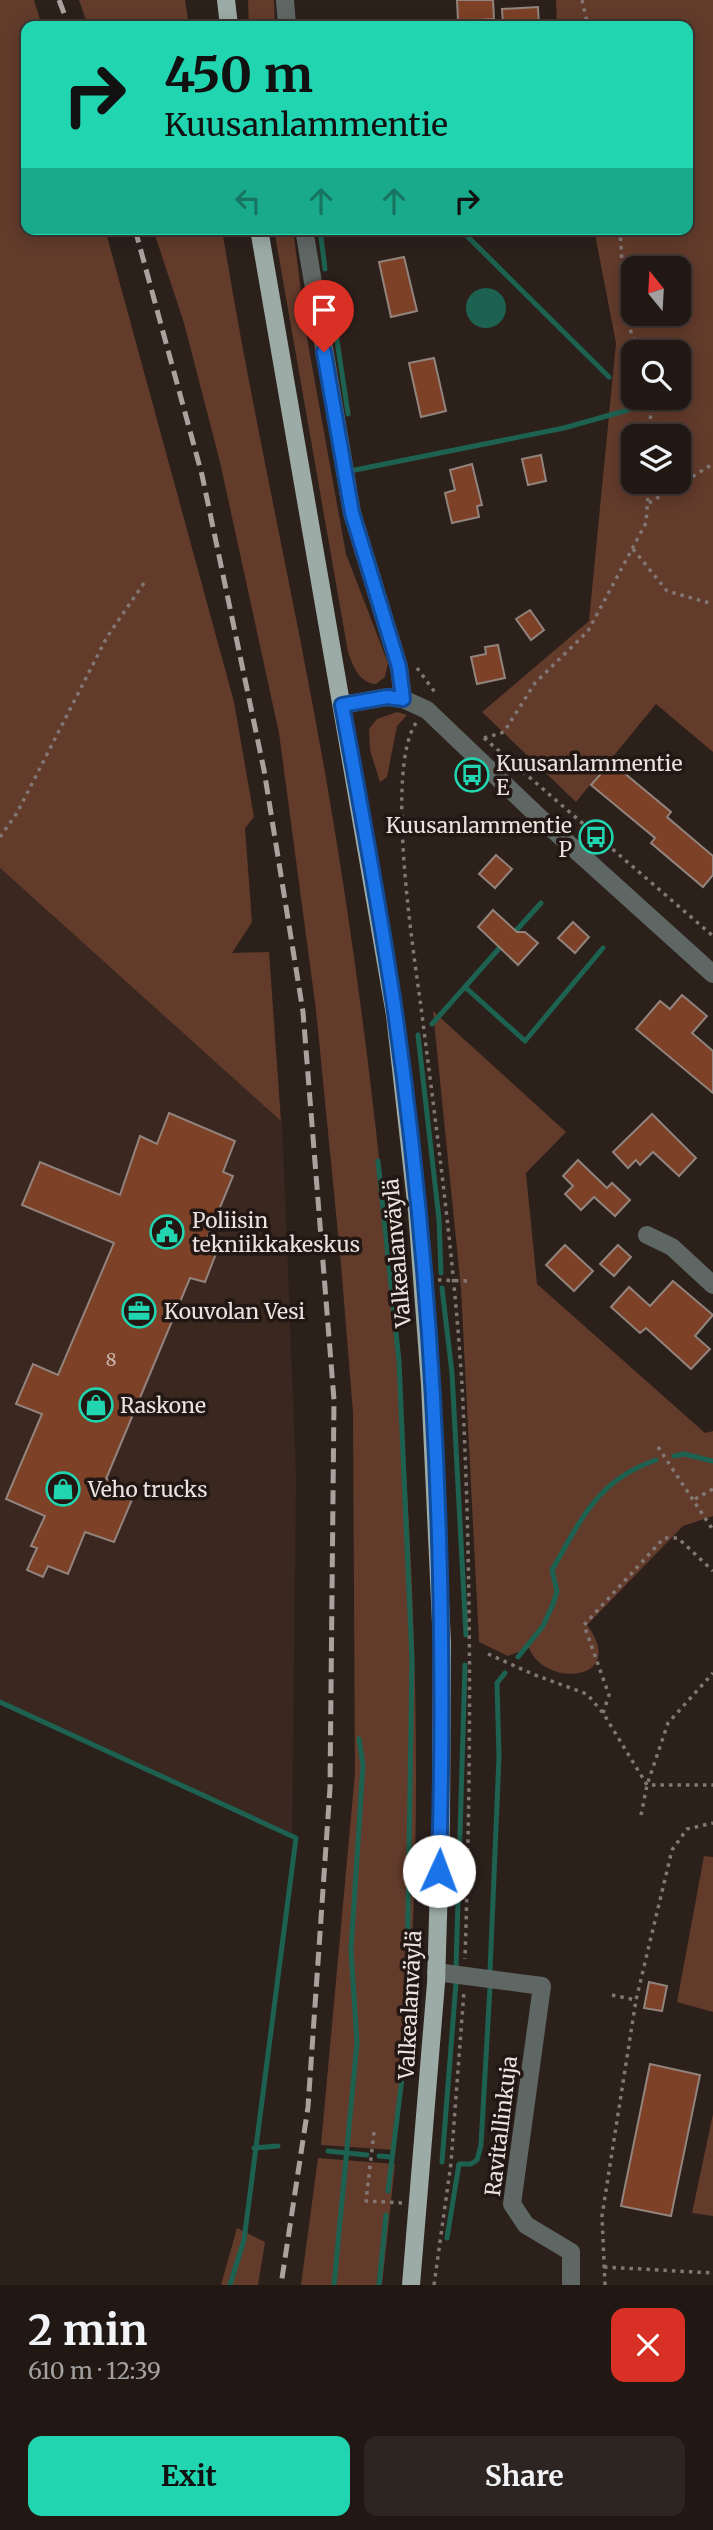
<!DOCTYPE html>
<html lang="en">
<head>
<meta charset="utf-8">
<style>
  :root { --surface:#211814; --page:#2d2522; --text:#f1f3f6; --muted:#a2a0a0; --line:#3e3734; --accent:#20d5b0 }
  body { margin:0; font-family:Merriweather,serif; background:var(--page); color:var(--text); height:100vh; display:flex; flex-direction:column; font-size:26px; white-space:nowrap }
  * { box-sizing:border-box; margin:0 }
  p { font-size:23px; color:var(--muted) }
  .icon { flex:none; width:38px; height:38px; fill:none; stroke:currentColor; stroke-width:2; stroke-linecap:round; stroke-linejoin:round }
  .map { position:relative; height:2285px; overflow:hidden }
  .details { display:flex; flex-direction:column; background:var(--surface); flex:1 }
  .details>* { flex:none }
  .banner { position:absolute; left:21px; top:21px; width:672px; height:214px; border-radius:14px; box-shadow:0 4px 18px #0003,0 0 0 2px var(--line); background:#20d5b0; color:#111; overflow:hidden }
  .needle { width:46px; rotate:342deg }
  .buttons { position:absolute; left:621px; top:256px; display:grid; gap:14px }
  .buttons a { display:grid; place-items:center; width:70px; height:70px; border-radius:14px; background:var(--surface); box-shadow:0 4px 18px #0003,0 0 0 2px var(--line); font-size:35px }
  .pin { position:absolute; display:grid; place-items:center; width:60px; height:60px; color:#fff; margin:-72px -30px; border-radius:50% 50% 50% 0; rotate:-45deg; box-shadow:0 0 7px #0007 }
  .pin .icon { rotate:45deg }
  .me { position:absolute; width:77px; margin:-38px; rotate:2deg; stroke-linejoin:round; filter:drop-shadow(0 0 5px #0008) }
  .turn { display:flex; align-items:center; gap:24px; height:147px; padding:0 28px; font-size:32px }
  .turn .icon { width:91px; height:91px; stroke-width:2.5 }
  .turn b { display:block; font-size:49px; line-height:60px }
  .lanes { display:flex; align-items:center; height:66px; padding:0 28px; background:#0003; justify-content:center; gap:35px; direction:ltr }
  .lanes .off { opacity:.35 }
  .round { display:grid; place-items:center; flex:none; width:74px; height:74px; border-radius:14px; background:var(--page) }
  .summary { display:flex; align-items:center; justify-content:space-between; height:119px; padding:0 28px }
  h1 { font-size:42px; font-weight:700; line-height:52px }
  .action { display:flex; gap:14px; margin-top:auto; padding:14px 28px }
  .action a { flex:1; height:80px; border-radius:14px; background:var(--accent); color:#111; font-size:28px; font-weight:700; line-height:80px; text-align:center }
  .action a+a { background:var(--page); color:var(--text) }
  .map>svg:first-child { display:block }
  .built { fill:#3a2720 }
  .green { fill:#623b2b; fill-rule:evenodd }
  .water { fill:#1d6151 }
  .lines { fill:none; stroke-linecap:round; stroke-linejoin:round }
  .stream { stroke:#1d6151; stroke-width:5 }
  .building { fill:#7c4127; stroke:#92837d; stroke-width:2 }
  .path { stroke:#827773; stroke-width:3.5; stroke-dasharray:3.5 5; stroke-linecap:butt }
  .minor { stroke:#5f6764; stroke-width:18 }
  .major { stroke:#9caba6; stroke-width:18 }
  .rail { stroke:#aba29d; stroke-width:5; stroke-dasharray:14 7; stroke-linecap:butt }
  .route-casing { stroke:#114b97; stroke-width:18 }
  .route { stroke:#1a73e8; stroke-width:12 }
  .labels { text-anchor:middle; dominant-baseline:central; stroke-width:7; stroke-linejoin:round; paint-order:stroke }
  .number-label { font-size:18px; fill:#cfbab1 }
  .poi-label { font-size:21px; fill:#ebe3df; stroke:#221712; text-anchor:start }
  .street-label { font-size:21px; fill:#ebe3df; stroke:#221712 }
</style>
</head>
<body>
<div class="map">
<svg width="713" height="2285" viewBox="0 0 713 2285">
  <rect width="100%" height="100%" fill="#2c201b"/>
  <path class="built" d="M 0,868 L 282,1121 L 296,1476 L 292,1834 L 0,1704 Z"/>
  <g class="green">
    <path d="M 0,0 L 34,0 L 42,26 L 26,26 L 26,229 L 105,229 L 234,702 L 254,817 L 245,828 L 252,922 L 232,953 L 269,952 L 281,1121 L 0,868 Z"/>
    <path d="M 79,0 L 185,0 L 189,26 L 88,26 Z"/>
    <path d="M 248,0 L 274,0 L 275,26 L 249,26 Z"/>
    <path d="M 556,0 L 713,0 L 713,752 L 656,704 L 576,802 L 482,712 L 589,621 L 616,343 L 594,229 L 688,229 L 688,26 L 557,26 ZM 634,268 L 679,268 L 679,313 L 634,313 ZM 634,352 L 679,352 L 679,397 L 634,397 ZM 634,436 L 679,436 L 679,481 L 634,481 Z"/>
    <path d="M 153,229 L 222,229 C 252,415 295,599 327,784 C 360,976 383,1169 398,1363 C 419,1624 426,1890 395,2150 L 321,2145 L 355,1773 L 353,1413 L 341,1264 L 316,1010 L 279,733 L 220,462 L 184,323 Z"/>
    <path d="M 274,229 L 293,229 L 307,338 L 346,554 L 388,663 L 385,677 L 376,684 C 359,683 353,666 348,652 Z"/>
    <path d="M 397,712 L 407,715 L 397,726 L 387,777 L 380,782 L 370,750 L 369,729 L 377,719 Z"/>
    <path d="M 433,1011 L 566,1132 L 526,1173 L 537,1284 L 705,1433 L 713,1431 L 713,1516 L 683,1526 L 587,1625 C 629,1681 545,1689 529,1648 L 508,1656 L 479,1642 L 461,1289 Z"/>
    <path d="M 704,1856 L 713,1857 L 713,2012 L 677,2002 Z"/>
    <path d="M 713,2114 L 713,2216 L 692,2213 Z"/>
    <path d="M 318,2158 L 395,2164 L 382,2285 L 301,2285 Z"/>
    <path d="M 237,2228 L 265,2242 L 258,2285 L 221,2285 Z"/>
  </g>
  <circle class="water" cx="486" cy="308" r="20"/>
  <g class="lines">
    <g class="stream">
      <path d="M 320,229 L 325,269"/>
      <path d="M 460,229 L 609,377"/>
      <path d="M 330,293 L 348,414"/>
      <path d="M 355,470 L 564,428 L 628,410"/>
      <path d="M 513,934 L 541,903"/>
      <path d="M 465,987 L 525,1041 L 603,948"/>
      <path d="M 432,1024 L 503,944"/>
      <path d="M 418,1035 L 439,1219 L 441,1273"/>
      <path d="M 378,1161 L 399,1361 L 412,1660 L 406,2046 L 388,2191"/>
      <path d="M 442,1288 L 452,1373 L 466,1635"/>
      <path d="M 674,1456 L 684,1454 L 713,1461"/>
      <path d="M 518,1657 L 543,1626 L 553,1604 L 557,1591 L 552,1570 C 581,1520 597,1480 656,1460"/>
      <path d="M 0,1702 L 296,1838 L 244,2240 L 230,2285"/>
      <path d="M 456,1968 L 465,1665"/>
      <path d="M 490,1971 L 499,1757 L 497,1683 L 505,1673"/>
      <path d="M 254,2148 L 278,2146"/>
      <path d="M 328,2151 L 367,2155"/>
      <path d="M 379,2156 L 392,2157"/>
      <path d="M 442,2162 L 456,1983"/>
      <path d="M 447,2238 L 459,2164 L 471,2164 L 477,2160 L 481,2145 L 490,1987"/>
      <path d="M 334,2285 L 357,2043 L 351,1950 L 363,1765 L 359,1739"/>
      <path d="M 379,2285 L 386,2215"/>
    </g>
  </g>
  <g class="building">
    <path d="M 457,0 L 493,0 L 494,19 L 458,21 Z"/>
    <path d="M 538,7 L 539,26 L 503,26 L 502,9 Z"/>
    <path d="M 404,257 L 417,311 L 391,317 L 379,262 Z"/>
    <path d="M 434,358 L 446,411 L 421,417 L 409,363 Z"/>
    <path d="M 541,455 L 546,481 L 528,485 L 522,459 Z"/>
    <path d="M 472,464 L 482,505 L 477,506 L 479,517 L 452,523 L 445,493 L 455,490 L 450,470 Z"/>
    <path d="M 530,610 L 544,630 L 531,640 L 516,619 Z"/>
    <path d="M 498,645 L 505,678 L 477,684 L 471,657 L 486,654 L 485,647 Z"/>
    <path d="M 611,762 L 671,812 L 667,817 L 713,856 L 713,875 L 703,887 L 651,843 L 655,838 L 591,785 Z"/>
    <path d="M 496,855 L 512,869 L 495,888 L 479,874 Z"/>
    <path d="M 493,910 L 517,932 L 525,932 L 538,943 L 518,965 L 478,927 Z"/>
    <path d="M 573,922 L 589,937 L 575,953 L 558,938 Z"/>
    <path d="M 682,995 L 707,1016 L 692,1033 L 713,1051 L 713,1093 L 636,1029 L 660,1001 L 670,1009 Z"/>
    <path d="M 169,1113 L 235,1141 L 223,1172 L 233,1176 L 204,1246 L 217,1251 L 205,1282 L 190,1278 L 106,1479 L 136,1490 L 114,1542 L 85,1532 L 68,1574 L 48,1566 L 43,1577 L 27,1570 L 37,1548 L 31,1546 L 45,1516 L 6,1499 L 42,1414 L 16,1404 L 33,1364 L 58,1375 L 114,1243 L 22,1205 L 40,1162 L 120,1195 L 140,1136 L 157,1144 Z"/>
    <path d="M 652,1114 L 696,1158 L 679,1176 L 653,1152 L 640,1165 L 636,1160 L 628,1168 L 613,1152 Z"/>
    <path d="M 578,1160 L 607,1188 L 612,1183 L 630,1200 L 615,1216 L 594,1197 L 581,1210 L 565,1194 L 573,1186 L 563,1176 Z"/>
    <path d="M 565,1245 L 593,1271 L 574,1291 L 546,1265 Z"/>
    <path d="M 618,1245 L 631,1257 L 614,1276 L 600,1264 Z"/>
    <path d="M 673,1281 L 713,1315 L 695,1336 L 710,1349 L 691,1369 L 646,1328 L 640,1333 L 611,1307 L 629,1287 L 650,1306 Z"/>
    <path d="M 649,1982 L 667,1986 L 662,2011 L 644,2008 Z"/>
    <path d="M 650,2064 L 700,2075 L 671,2216 L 621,2206 Z"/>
  </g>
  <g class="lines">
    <g class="path">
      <path d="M 582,0 L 588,26"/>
      <path d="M 620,229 L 625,317 L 639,352"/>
      <path d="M 650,436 L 651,397"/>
      <path d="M 649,503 L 713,464"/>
      <path d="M 633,549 L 667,591 L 713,604"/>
      <path d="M 417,668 L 437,695"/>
      <path d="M 416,723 C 385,769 413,948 421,1007 C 437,1133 454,1259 462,1385 C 472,1577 471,1768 465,1959"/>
      <path d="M 484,738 L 713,936"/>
      <path d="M 484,738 L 504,732 L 535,683 L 588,631 L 646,523 L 649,481"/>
      <path d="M 0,837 L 17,813 L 107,637 L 146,580"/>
      <path d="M 438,1280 L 468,1281"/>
      <path d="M 658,1447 L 713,1530"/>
      <path d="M 695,1499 L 713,1489"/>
      <path d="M 488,1654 L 535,1675 L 587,1694 L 603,1713 L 647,1785 L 713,1785"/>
      <path d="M 603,1713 L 609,1695 L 584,1625 L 664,1538 L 678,1538 L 713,1571"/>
      <path d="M 641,1815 L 647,1785 L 668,1723 L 713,1673"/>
      <path d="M 612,1995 L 636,2000 L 672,1850 L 687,1829 L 713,1823"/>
      <path d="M 374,2132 L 366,2201 L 403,2203"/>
      <path d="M 604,2267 L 713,2273"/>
      <path d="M 434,2285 L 451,2163 L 464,1991"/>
      <path d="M 605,2285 L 602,2216 L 636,2000"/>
    </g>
    <g class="minor">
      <path d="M 285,0 L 287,26"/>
      <path d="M 304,229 L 352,513 L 399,667 L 403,699"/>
      <path d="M 342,705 L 387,697 L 403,699 L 427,710 L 539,817 L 713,974"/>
      <path d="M 647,1235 L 672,1247 L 713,1285"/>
      <path d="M 436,1972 L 542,1986 L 512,2204 L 526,2225 L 571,2252 L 571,2285"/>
    </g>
    <g class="major">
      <path d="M 226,0 L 229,26"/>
      <path d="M 259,229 L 395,1015 L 417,1211 L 430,1384 L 442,1644 L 441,1820 L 436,1983 L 411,2285"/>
    </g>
    <g class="rail">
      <path d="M 59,0 L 69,26"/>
      <path d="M 135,229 L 202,475 L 264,770 L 303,1012 L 334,1400 L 330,1788 L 308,2107 L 281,2285"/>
    </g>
  </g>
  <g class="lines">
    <defs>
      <path id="route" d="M 324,352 L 352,513 L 399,667 L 403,699 L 387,697 L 342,705 C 361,807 380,910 395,1012 C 435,1292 447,1589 439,1871"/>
    </defs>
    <use href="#route" class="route-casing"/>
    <use href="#route" class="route"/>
  </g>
  <defs>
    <symbol id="bus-ring" viewBox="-11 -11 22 22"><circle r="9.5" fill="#221712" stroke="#20d5b0" stroke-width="1.5"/><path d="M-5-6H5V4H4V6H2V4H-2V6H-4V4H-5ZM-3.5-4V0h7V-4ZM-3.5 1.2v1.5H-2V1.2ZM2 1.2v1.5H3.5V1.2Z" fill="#20d5b0"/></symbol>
    <symbol id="civic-ring" viewBox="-11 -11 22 22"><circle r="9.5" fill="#221712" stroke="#20d5b0" stroke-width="1.5"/><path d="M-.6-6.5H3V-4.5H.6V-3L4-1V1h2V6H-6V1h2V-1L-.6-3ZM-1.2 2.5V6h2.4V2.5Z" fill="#20d5b0"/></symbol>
    <symbol id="office-ring" viewBox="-11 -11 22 22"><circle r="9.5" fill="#221712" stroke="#20d5b0" stroke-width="1.5"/><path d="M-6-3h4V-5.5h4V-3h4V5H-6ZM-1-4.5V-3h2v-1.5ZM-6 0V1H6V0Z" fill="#20d5b0"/></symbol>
    <symbol id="shop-ring" viewBox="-11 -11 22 22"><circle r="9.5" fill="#221712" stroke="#20d5b0" stroke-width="1.5"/><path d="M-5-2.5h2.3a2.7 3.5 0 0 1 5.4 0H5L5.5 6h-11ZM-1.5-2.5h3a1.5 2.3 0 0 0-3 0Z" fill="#20d5b0"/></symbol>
  </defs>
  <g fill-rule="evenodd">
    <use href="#bus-ring" x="453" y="756" width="38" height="38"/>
    <use href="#bus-ring" x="577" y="818" width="38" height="38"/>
    <use href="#civic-ring" x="148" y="1213" width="38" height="38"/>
    <use href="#office-ring" x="120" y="1292" width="38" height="38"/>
    <use href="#shop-ring" x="77" y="1386" width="38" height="38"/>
    <use href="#shop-ring" x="44" y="1470" width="38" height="38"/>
  </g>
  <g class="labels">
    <g class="number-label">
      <text x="111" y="1359">8</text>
    </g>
    <g class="poi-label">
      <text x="496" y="763">Kuusanlammentie<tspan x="496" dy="24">E</tspan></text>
      <text x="572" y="825" text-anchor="end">Kuusanlammentie<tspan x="572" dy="24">P</tspan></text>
      <text x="192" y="1220">Poliisin<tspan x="192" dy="24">tekniikkakeskus</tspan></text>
      <text x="164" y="1311">Kouvolan Vesi</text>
      <text x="120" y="1405">Raskone</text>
      <text x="88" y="1489">Veho trucks</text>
    </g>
    <g class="street-label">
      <text transform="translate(397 1253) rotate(-95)">Valkealanväylä</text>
      <text transform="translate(410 2005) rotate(-87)">Valkealanväylä</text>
      <text transform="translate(501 2126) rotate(-83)">Ravitallinkuja</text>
    </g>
  </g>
</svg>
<div class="buttons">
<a><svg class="needle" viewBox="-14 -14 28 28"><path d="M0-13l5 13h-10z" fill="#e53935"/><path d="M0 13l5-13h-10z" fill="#a2a0a0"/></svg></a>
<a><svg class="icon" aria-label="search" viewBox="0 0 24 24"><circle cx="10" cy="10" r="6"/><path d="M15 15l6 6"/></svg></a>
<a><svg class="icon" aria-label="layers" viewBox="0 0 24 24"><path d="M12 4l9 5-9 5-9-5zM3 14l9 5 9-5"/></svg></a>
</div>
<div class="pin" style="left:324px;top:352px;background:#d93025"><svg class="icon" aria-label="arrive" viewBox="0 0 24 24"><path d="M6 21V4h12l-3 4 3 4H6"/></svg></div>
<svg class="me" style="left:439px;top:1871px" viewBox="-20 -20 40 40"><circle r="19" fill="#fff"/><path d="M0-13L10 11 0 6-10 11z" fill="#1a73e8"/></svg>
<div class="banner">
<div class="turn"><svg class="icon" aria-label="right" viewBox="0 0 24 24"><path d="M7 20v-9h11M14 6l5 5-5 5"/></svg><div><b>450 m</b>Kuusanlammentie</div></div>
<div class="lanes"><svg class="icon off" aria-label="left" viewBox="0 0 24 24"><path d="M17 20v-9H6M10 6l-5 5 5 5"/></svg><svg class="icon off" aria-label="ahead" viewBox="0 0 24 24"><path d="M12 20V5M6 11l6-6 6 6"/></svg><svg class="icon off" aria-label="ahead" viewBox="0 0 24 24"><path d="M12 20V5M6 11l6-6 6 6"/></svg><svg class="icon" aria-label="right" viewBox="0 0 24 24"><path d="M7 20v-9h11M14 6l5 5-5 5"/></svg></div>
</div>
</div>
<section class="details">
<div class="summary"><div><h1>2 min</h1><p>610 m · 12:39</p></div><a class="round" style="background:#d93025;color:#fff"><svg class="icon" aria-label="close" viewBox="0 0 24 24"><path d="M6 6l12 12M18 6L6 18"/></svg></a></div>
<div class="action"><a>Exit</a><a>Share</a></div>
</section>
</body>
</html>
